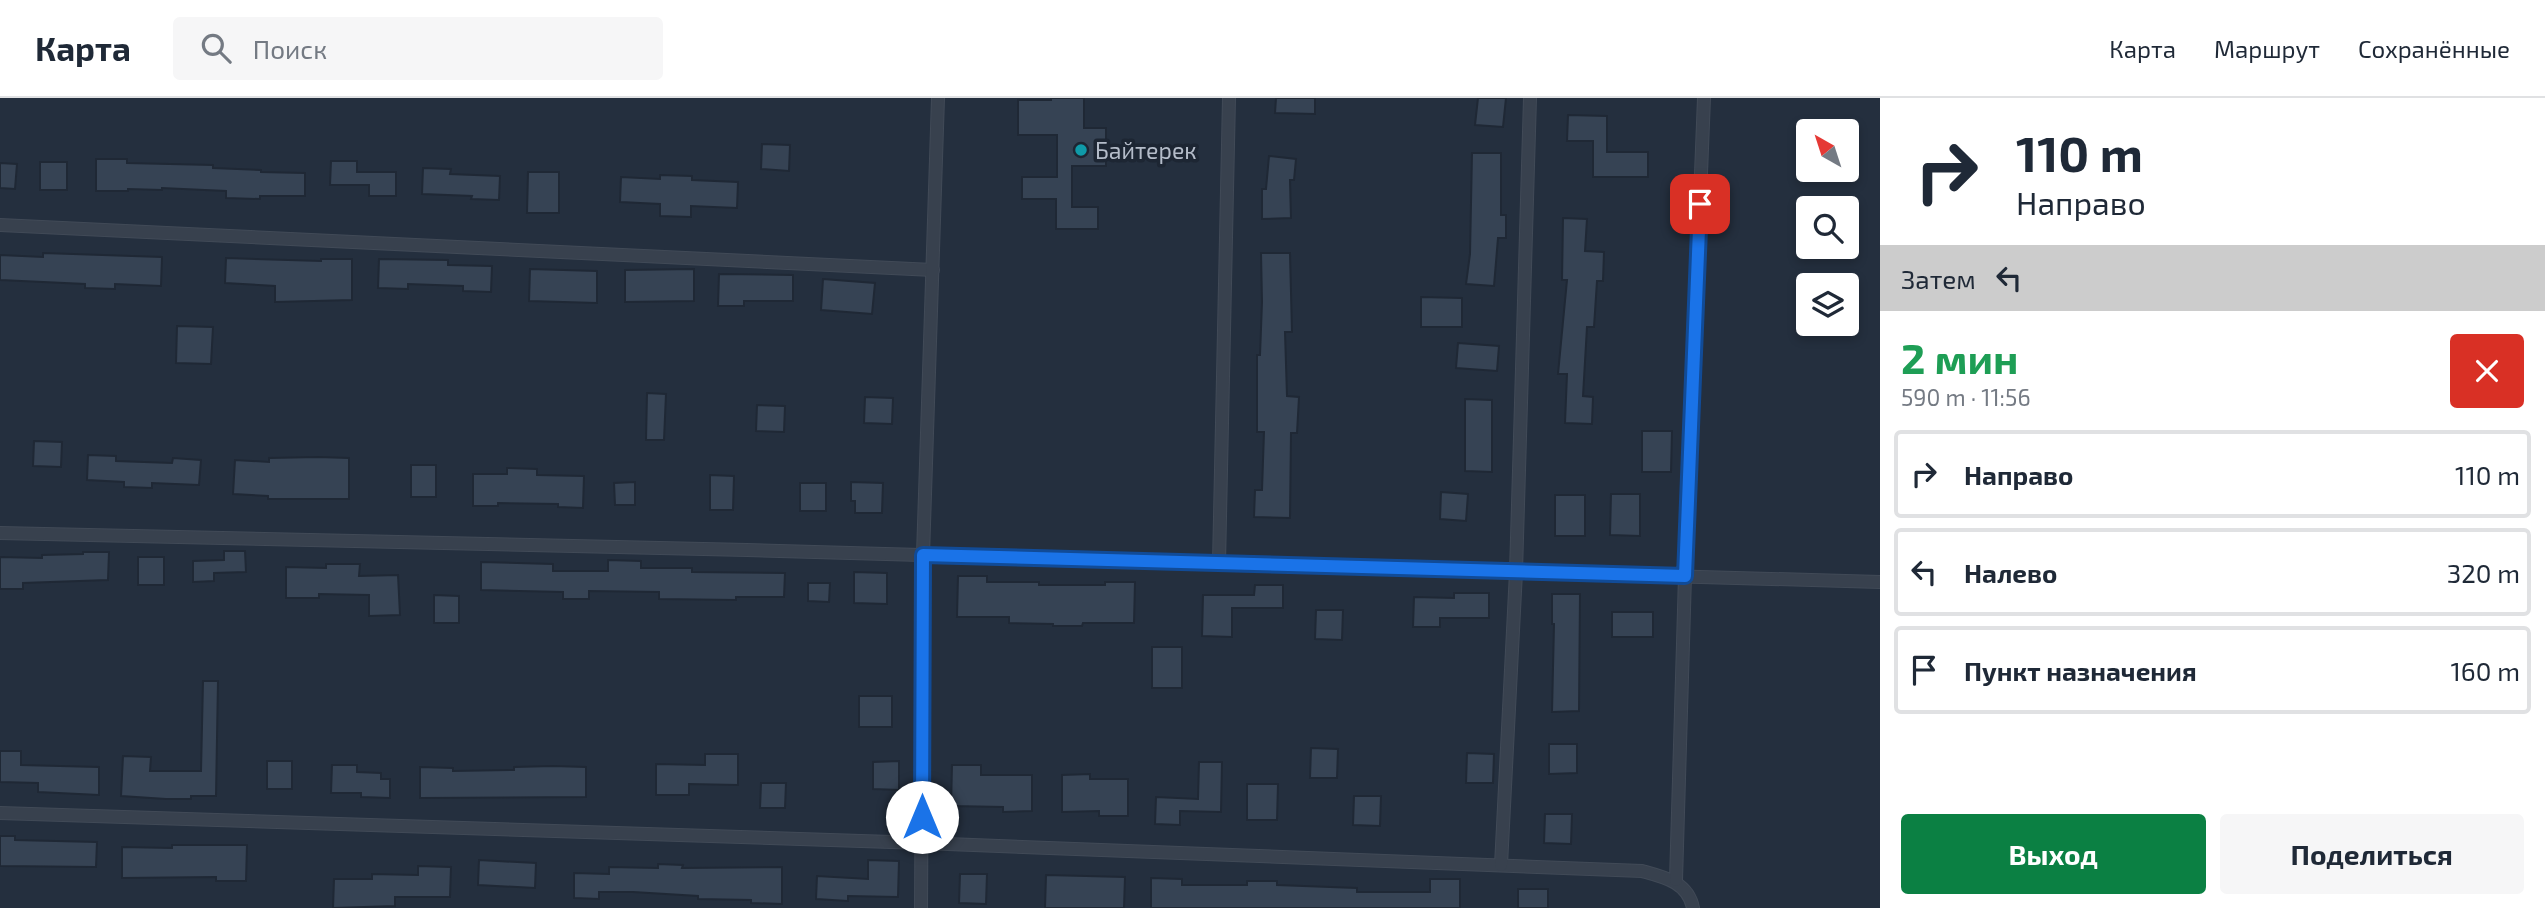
<!DOCTYPE html>
<html lang="ru">
<head>
<meta charset="utf-8">
<style>
  :root { --surface:#fff; --page:#f6f6f7; --text:#1f2937; --muted:#747a83; --line:#e0e1e3; --accent:#0b8043 }
  body { margin:0; font-family:"Exo 2",sans-serif; background:var(--page); color:var(--text); height:100vh; display:flex; flex-direction:column; font-size:26px; white-space:nowrap }
  * { box-sizing:border-box; margin:0 }
  p { font-size:23px; color:var(--muted) }
  .icon { flex:none; width:38px; height:38px; fill:none; stroke:currentColor; stroke-width:2; stroke-linecap:round; stroke-linejoin:round }
  .map { position:relative; flex:1; overflow:hidden }
  .details { display:flex; flex-direction:column; background:var(--surface); width:665px }
  .details>* { flex:none }
  .banner { background:#fff; color:var(--text); overflow:hidden }
  .needle { width:46px; rotate:321deg }
  .controls { position:absolute; left:1796px; top:21px; display:grid; gap:14px }
  .controls a { display:grid; place-items:center; width:63px; height:63px; border-radius:7px; background:var(--surface); box-shadow:0 4px 10px #0003; font-size:35px }
  .pin { position:absolute; display:grid; place-items:center; width:60px; height:60px; color:#fff; margin:-30px; border-radius:14px; box-shadow:0 4px 10px #0006 }
  .me { position:absolute; width:77px; margin:-38px; rotate:0deg; stroke-linejoin:round; filter:drop-shadow(0 0 5px #0008) }
  .turn { display:flex; align-items:center; gap:24px; height:147px; padding:0 21px; font-size:32px }
  .turn .icon { width:91px; height:91px; stroke-width:2.5 }
  .turn b { display:block; font-size:49px; line-height:60px }
  .then { display:flex; align-items:center; height:66px; padding:0 21px; background:#0003; gap:14px; font-size:26px }
  .round { display:grid; place-items:center; flex:none; width:74px; height:74px; border-radius:7px; background:var(--page) }
  .overview { display:flex; align-items:center; justify-content:space-between; height:119px; padding:0 21px }
  h1 { font-size:42px; font-weight:700; line-height:52px; color:#1e9e55 }
  .cta { display:flex; gap:14px; margin-top:auto; padding:14px 21px }
  .cta a { flex:1; height:80px; border-radius:7px; background:var(--accent); color:#fff; font-size:28px; font-weight:700; line-height:80px; text-align:center }
  .cta a+a { background:var(--page); color:var(--text) }
  ul { padding:0; list-style:none }
  li { display:flex; align-items:center; gap:21px; height:88px; margin:0 14px 10px; padding:0 7px; border:4px solid var(--line); border-radius:7px }
  li div { flex:1 }
  li b { display:block; font-size:26px }
  li em { font-style:normal }
  header { display:flex; align-items:center; gap:42px; box-sizing:border-box; height:98px; padding:0 35px; background:var(--surface); border-bottom:2px solid var(--line) }
  header strong { font-size:33px }
  nav { display:flex; gap:38px; margin-inline-start:auto; font-size:24px }
  .search { width:490px; height:63px; background:var(--page); display:flex; align-items:center; gap:18px; box-sizing:border-box; padding:0 24px; border-radius:7px; color:var(--muted); font-size:26px }
  main { display:flex; flex:1; min-height:0 }
  .map>svg:first-child { display:block }
  .building { fill:#364354; stroke:#1f2835; stroke-width:2 }
  .lines { fill:none; stroke-linecap:round; stroke-linejoin:round }
  .street-casing { stroke:#414a57; stroke-width:14 }
  .street { stroke:#38414e; stroke-width:12 }
  .route-casing { stroke:#114b97; stroke-width:18 }
  .route { stroke:#1a73e8; stroke-width:12 }
  .culture-dot { fill:#0f9aa8; stroke:#1d2633; stroke-width:2.5 }
  .labels { text-anchor:middle; dominant-baseline:central; stroke-width:7; stroke-linejoin:round; paint-order:stroke }
  .poi-label { font-size:23px; fill:#b4bcc9; stroke:#1d2633; text-anchor:start }
</style>
</head>
<body>
<header>
<strong>Карта</strong>
<div class="search"><svg class="icon" aria-label="search" viewBox="0 0 24 24"><circle cx="10" cy="10" r="6"/><path d="M15 15l6 6"/></svg>Поиск</div>
<nav><a>Карта</a><a>Маршрут</a><a>Сохранённые</a></nav>
</header>
<main>
<div class="map">
<svg width="1880" height="810" viewBox="0 0 1880 810">
  <rect width="100%" height="100%" fill="#242f3e"/>
  <g class="building">
    <path d="M 1051,0 L 1084,0 L 1084,30 L 1106,30 L 1106,68 L 1072,68 L 1072,109 L 1098,109 L 1098,131 L 1056,131 L 1056,101 L 1022,101 L 1022,79 L 1057,79 L 1057,37 L 1018,37 L 1018,2 L 1051,2 Z"/>
    <path d="M 1276,0 L 1315,0 L 1315,16 L 1275,15 Z"/>
    <path d="M 1478,0 L 1506,0 L 1503,29 L 1475,27 Z"/>
    <path d="M 1568,17 L 1607,18 L 1607,54 L 1648,54 L 1648,79 L 1593,79 L 1593,43 L 1567,43 Z"/>
    <path d="M 762,46 L 790,47 L 789,73 L 761,71 Z"/>
    <path d="M 1472,55 L 1501,55 L 1501,117 L 1506,117 L 1506,140 L 1498,140 L 1494,188 L 1466,186 L 1470,156 Z"/>
    <path d="M 1269,58 L 1296,61 L 1294,82 L 1290,82 L 1291,120 L 1262,121 L 1262,91 L 1266,91 Z"/>
    <path d="M 96,61 L 127,61 L 127,65 L 213,67 L 213,70 L 261,72 L 261,74 L 305,75 L 305,98 L 260,98 L 260,101 L 226,100 L 226,93 L 162,90 L 162,92 L 128,91 L 128,93 L 96,93 Z"/>
    <path d="M 331,63 L 357,63 L 357,74 L 396,74 L 396,98 L 369,98 L 369,87 L 330,87 Z"/>
    <rect x="40" y="64" width="27" height="28"/>
    <path d="M 0,65 L 17,66 L 15,91 L 0,90 Z"/>
    <path d="M 423,70 L 451,71 L 450,76 L 500,78 L 499,102 L 471,101 L 472,98 L 422,96 Z"/>
    <path d="M 528,74 L 559,74 L 559,115 L 527,115 Z"/>
    <path d="M 660,77 L 692,78 L 692,82 L 738,84 L 737,110 L 691,108 L 691,119 L 660,118 L 660,106 L 620,104 L 621,79 L 660,81 Z"/>
    <path d="M 1563,120 L 1587,121 L 1585,153 L 1604,154 L 1603,183 L 1597,183 L 1594,229 L 1587,229 L 1583,298 L 1593,299 L 1592,326 L 1565,325 L 1567,276 L 1558,276 L 1567,182 L 1562,182 Z"/>
    <path d="M 43,155 L 162,159 L 161,188 L 115,186 L 115,191 L 85,190 L 85,186 L 0,182 L 0,157 L 43,159 Z"/>
    <path d="M 1261,155 L 1290,155 L 1292,234 L 1285,234 L 1287,298 L 1299,299 L 1297,335 L 1291,335 L 1290,420 L 1254,419 L 1255,392 L 1262,392 L 1264,334 L 1257,334 L 1257,257 L 1260,257 L 1262,204 Z"/>
    <path d="M 226,160 L 321,163 L 321,161 L 352,161 L 352,202 L 275,204 L 275,188 L 225,185 Z"/>
    <path d="M 379,161 L 448,162 L 448,167 L 492,168 L 491,194 L 463,193 L 463,188 L 408,186 L 408,191 L 378,190 Z"/>
    <path d="M 530,171 L 597,173 L 597,205 L 529,203 Z"/>
    <path d="M 694,171 L 694,203 L 625,204 L 625,172 Z"/>
    <path d="M 719,176 L 793,177 L 793,203 L 744,203 L 744,208 L 718,208 Z"/>
    <path d="M 823,181 L 875,185 L 872,216 L 821,212 Z"/>
    <path d="M 1421,199 L 1462,200 L 1462,229 L 1421,229 Z"/>
    <path d="M 177,228 L 213,229 L 211,266 L 176,265 Z"/>
    <path d="M 1458,245 L 1499,248 L 1497,273 L 1456,270 Z"/>
    <path d="M 647,295 L 666,296 L 664,342 L 646,342 Z"/>
    <path d="M 865,299 L 893,300 L 892,326 L 864,325 Z"/>
    <path d="M 1465,301 L 1492,302 L 1492,374 L 1465,373 Z"/>
    <path d="M 757,307 L 785,308 L 784,334 L 756,333 Z"/>
    <path d="M 1642,333 L 1672,333 L 1671,374 L 1642,374 Z"/>
    <path d="M 34,343 L 62,344 L 61,369 L 33,368 Z"/>
    <path d="M 88,357 L 116,358 L 116,363 L 172,365 L 173,360 L 201,362 L 199,387 L 152,385 L 152,390 L 124,389 L 124,384 L 87,382 Z"/>
    <path d="M 318,359 L 349,360 L 349,401 L 268,401 L 268,398 L 233,396 L 235,362 L 269,364 L 269,360 Z"/>
    <rect x="411" y="367" width="25" height="32"/>
    <path d="M 507,370 L 537,371 L 537,377 L 584,378 L 583,410 L 558,409 L 558,406 L 498,405 L 498,408 L 473,408 L 473,376 L 507,376 Z"/>
    <path d="M 710,377 L 734,378 L 733,412 L 710,412 Z"/>
    <path d="M 635,384 L 635,407 L 615,407 L 614,385 Z"/>
    <path d="M 851,384 L 883,385 L 882,415 L 855,415 L 855,403 L 851,403 Z"/>
    <rect x="800" y="385" width="26" height="28"/>
    <path d="M 1441,394 L 1468,396 L 1466,423 L 1440,421 Z"/>
    <path d="M 1611,396 L 1640,396 L 1640,438 L 1610,437 Z"/>
    <rect x="1555" y="397" width="30" height="41"/>
    <path d="M 224,453 L 245,453 L 246,474 L 214,475 L 214,483 L 193,484 L 193,463 L 224,462 Z"/>
    <path d="M 83,454 L 109,454 L 108,482 L 23,485 L 23,491 L 0,491 L 0,459 L 42,460 L 42,457 L 83,456 Z"/>
    <rect x="138" y="459" width="26" height="28"/>
    <path d="M 608,462 L 641,463 L 641,470 L 692,470 L 692,474 L 785,475 L 784,499 L 736,499 L 736,502 L 659,501 L 659,494 L 589,493 L 589,501 L 563,501 L 563,494 L 481,492 L 481,464 L 553,466 L 553,473 L 608,473 Z"/>
    <path d="M 326,466 L 360,466 L 359,478 L 398,477 L 400,517 L 369,518 L 369,497 L 319,496 L 319,500 L 286,500 L 286,469 L 326,470 Z"/>
    <path d="M 854,474 L 887,475 L 887,506 L 854,505 Z"/>
    <path d="M 958,478 L 987,478 L 987,484 L 1039,484 L 1039,487 L 1105,487 L 1105,484 L 1135,484 L 1134,525 L 1083,525 L 1082,528 L 1053,528 L 1053,526 L 1009,525 L 1009,519 L 957,519 Z"/>
    <path d="M 808,485 L 830,485 L 829,504 L 808,503 Z"/>
    <path d="M 1255,487 L 1283,487 L 1283,510 L 1232,510 L 1232,539 L 1202,538 L 1203,497 L 1254,497 Z"/>
    <path d="M 1454,495 L 1489,495 L 1489,520 L 1440,520 L 1440,529 L 1413,529 L 1414,499 L 1454,500 Z"/>
    <path d="M 1552,496 L 1580,496 L 1579,613 L 1552,614 L 1554,526 L 1552,526 Z"/>
    <path d="M 434,497 L 459,498 L 459,525 L 434,525 Z"/>
    <path d="M 1316,512 L 1343,512 L 1342,542 L 1315,541 Z"/>
    <rect x="1612" y="514" width="41" height="25"/>
    <rect x="1152" y="549" width="30" height="41"/>
    <path d="M 203,583 L 218,583 L 216,698 L 191,698 L 191,701 L 166,701 L 121,698 L 123,658 L 151,659 L 150,673 L 201,673 Z"/>
    <rect x="859" y="598" width="33" height="31"/>
    <path d="M 1549,646 L 1577,646 L 1577,675 L 1549,676 Z"/>
    <path d="M 1311,650 L 1338,651 L 1337,680 L 1310,680 Z"/>
    <path d="M 0,653 L 21,653 L 21,667 L 99,669 L 99,697 L 38,694 L 38,685 L 0,684 Z"/>
    <path d="M 1467,655 L 1494,656 L 1493,685 L 1466,685 Z"/>
    <path d="M 705,656 L 738,656 L 738,687 L 689,686 L 689,697 L 656,697 L 656,666 L 705,667 Z"/>
    <rect x="267" y="663" width="25" height="28"/>
    <path d="M 899,663 L 899,692 L 873,691 L 873,664 Z"/>
    <path d="M 1199,664 L 1222,664 L 1221,714 L 1180,713 L 1180,727 L 1155,726 L 1156,699 L 1198,701 Z"/>
    <path d="M 332,667 L 357,667 L 357,674 L 381,675 L 381,681 L 390,681 L 390,700 L 361,699 L 361,695 L 331,695 Z"/>
    <path d="M 952,667 L 981,667 L 981,677 L 1032,677 L 1032,713 L 1003,714 L 1003,709 L 951,708 Z"/>
    <path d="M 553,668 L 586,669 L 586,699 L 420,700 L 420,669 L 453,670 L 453,673 L 514,672 L 514,669 Z"/>
    <path d="M 1090,676 L 1090,681 L 1128,681 L 1128,718 L 1099,718 L 1099,713 L 1062,714 L 1062,677 Z"/>
    <path d="M 761,685 L 786,685 L 785,710 L 760,710 Z"/>
    <path d="M 1247,686 L 1278,686 L 1277,722 L 1247,722 Z"/>
    <path d="M 1354,698 L 1381,698 L 1380,728 L 1353,727 Z"/>
    <path d="M 1545,716 L 1572,716 L 1571,746 L 1544,745 Z"/>
    <path d="M 0,738 L 15,738 L 15,742 L 97,744 L 96,769 L 0,768 Z"/>
    <path d="M 172,747 L 247,747 L 246,783 L 216,783 L 216,779 L 122,780 L 122,749 L 172,750 Z"/>
    <path d="M 479,762 L 536,765 L 535,790 L 478,787 Z"/>
    <path d="M 868,762 L 899,763 L 898,799 L 848,798 L 848,803 L 816,801 L 817,778 L 868,781 Z"/>
    <path d="M 658,766 L 683,767 L 682,770 L 782,769 L 782,806 L 751,805 L 751,802 L 698,801 L 698,798 L 633,794 L 599,794 L 599,801 L 574,800 L 574,775 L 609,776 L 609,769 L 658,770 Z"/>
    <path d="M 418,768 L 451,769 L 450,799 L 395,799 L 395,808 L 333,810 L 334,781 L 372,781 L 372,776 L 418,777 Z"/>
    <path d="M 960,776 L 987,776 L 986,806 L 959,805 Z"/>
    <path d="M 1046,777 L 1125,779 L 1124,810 L 1045,810 Z"/>
    <path d="M 1151,780 L 1182,781 L 1182,787 L 1247,787 L 1247,783 L 1277,783 L 1277,787 L 1357,790 L 1357,794 L 1430,794 L 1430,781 L 1460,781 L 1460,810 L 1151,810 Z"/>
    <rect x="1518" y="791" width="30" height="19"/>
  </g>
  <g class="lines">
    <defs>
      <g id="street">
        <path d="M 0,127 L 933,172"/>
        <path d="M 0,435 L 747,452 L 1880,484"/>
        <path d="M 1219,465 L 1229,0"/>
        <path d="M 0,715 L 922,745 L 1642,773 C 1664,779 1688,784 1693,810"/>
        <path d="M 1501,767 L 1516,474 L 1530,0"/>
        <path d="M 1676,782 L 1685,478 L 1704,0"/>
        <path d="M 921,810 L 923,457 L 938,0"/>
      </g>
    </defs>
    <use href="#street" class="street-casing"/>
    <use href="#street" class="street"/>
  </g>
  <g class="lines">
    <defs>
      <path id="route" d="M 922,719 L 923,457 L 1685,478 L 1700,106"/>
    </defs>
    <use href="#route" class="route-casing"/>
    <use href="#route" class="route"/>
  </g>
  <circle class="culture-dot" cx="1081" cy="52" r="7"/>
  <g class="labels">
    <g class="poi-label">
      <text x="1095" y="52">Байтерек</text>
    </g>
  </g>
</svg>
<div class="controls">
<a><svg class="needle" viewBox="-14 -14 28 28"><path d="M0-13l5 13h-10z" fill="#e53935"/><path d="M0 13l5-13h-10z" fill="#747a83"/></svg></a>
<a><svg class="icon" aria-label="search" viewBox="0 0 24 24"><circle cx="10" cy="10" r="6"/><path d="M15 15l6 6"/></svg></a>
<a><svg class="icon" aria-label="layers" viewBox="0 0 24 24"><path d="M12 4l9 5-9 5-9-5zM3 14l9 5 9-5"/></svg></a>
</div>
<div class="pin" style="left:1700px;top:106px;background:#d93025"><svg class="icon" aria-label="arrive" viewBox="0 0 24 24"><path d="M6 21V4h12l-3 4 3 4H6"/></svg></div>
<svg class="me" style="left:922px;top:719px" viewBox="-20 -20 40 40"><circle r="19" fill="#fff"/><path d="M0-13L10 11 0 6-10 11z" fill="#1a73e8"/></svg>
</div>
<section class="details">
<div class="banner">
<div class="turn"><svg class="icon" aria-label="right" viewBox="0 0 24 24"><path d="M7 20v-9h11M14 6l5 5-5 5"/></svg><div><b>110 m</b>Направо</div></div>
<div class="then">Затем<svg class="icon" aria-label="left" viewBox="0 0 24 24"><path d="M17 20v-9H6M10 6l-5 5 5 5"/></svg></div>
</div>
<div class="overview"><div><h1>2 мин</h1><p>590 m · 11:56</p></div><a class="round" style="background:#d93025;color:#fff"><svg class="icon" aria-label="close" viewBox="0 0 24 24"><path d="M6 6l12 12M18 6L6 18"/></svg></a></div>
<ul>
<li><svg class="icon" aria-label="right" viewBox="0 0 24 24"><path d="M7 20v-9h11M14 6l5 5-5 5"/></svg><div><b>Направо</b></div><em>110 m</em></li>
<li><svg class="icon" aria-label="left" viewBox="0 0 24 24"><path d="M17 20v-9H6M10 6l-5 5 5 5"/></svg><div><b>Налево</b></div><em>320 m</em></li>
<li><svg class="icon" aria-label="arrive" viewBox="0 0 24 24"><path d="M6 21V4h12l-3 4 3 4H6"/></svg><div><b>Пункт назначения</b></div><em>160 m</em></li>
</ul>
<div class="cta"><a>Выход</a><a>Поделиться</a></div>
</section>
</main>
</body>
</html>
